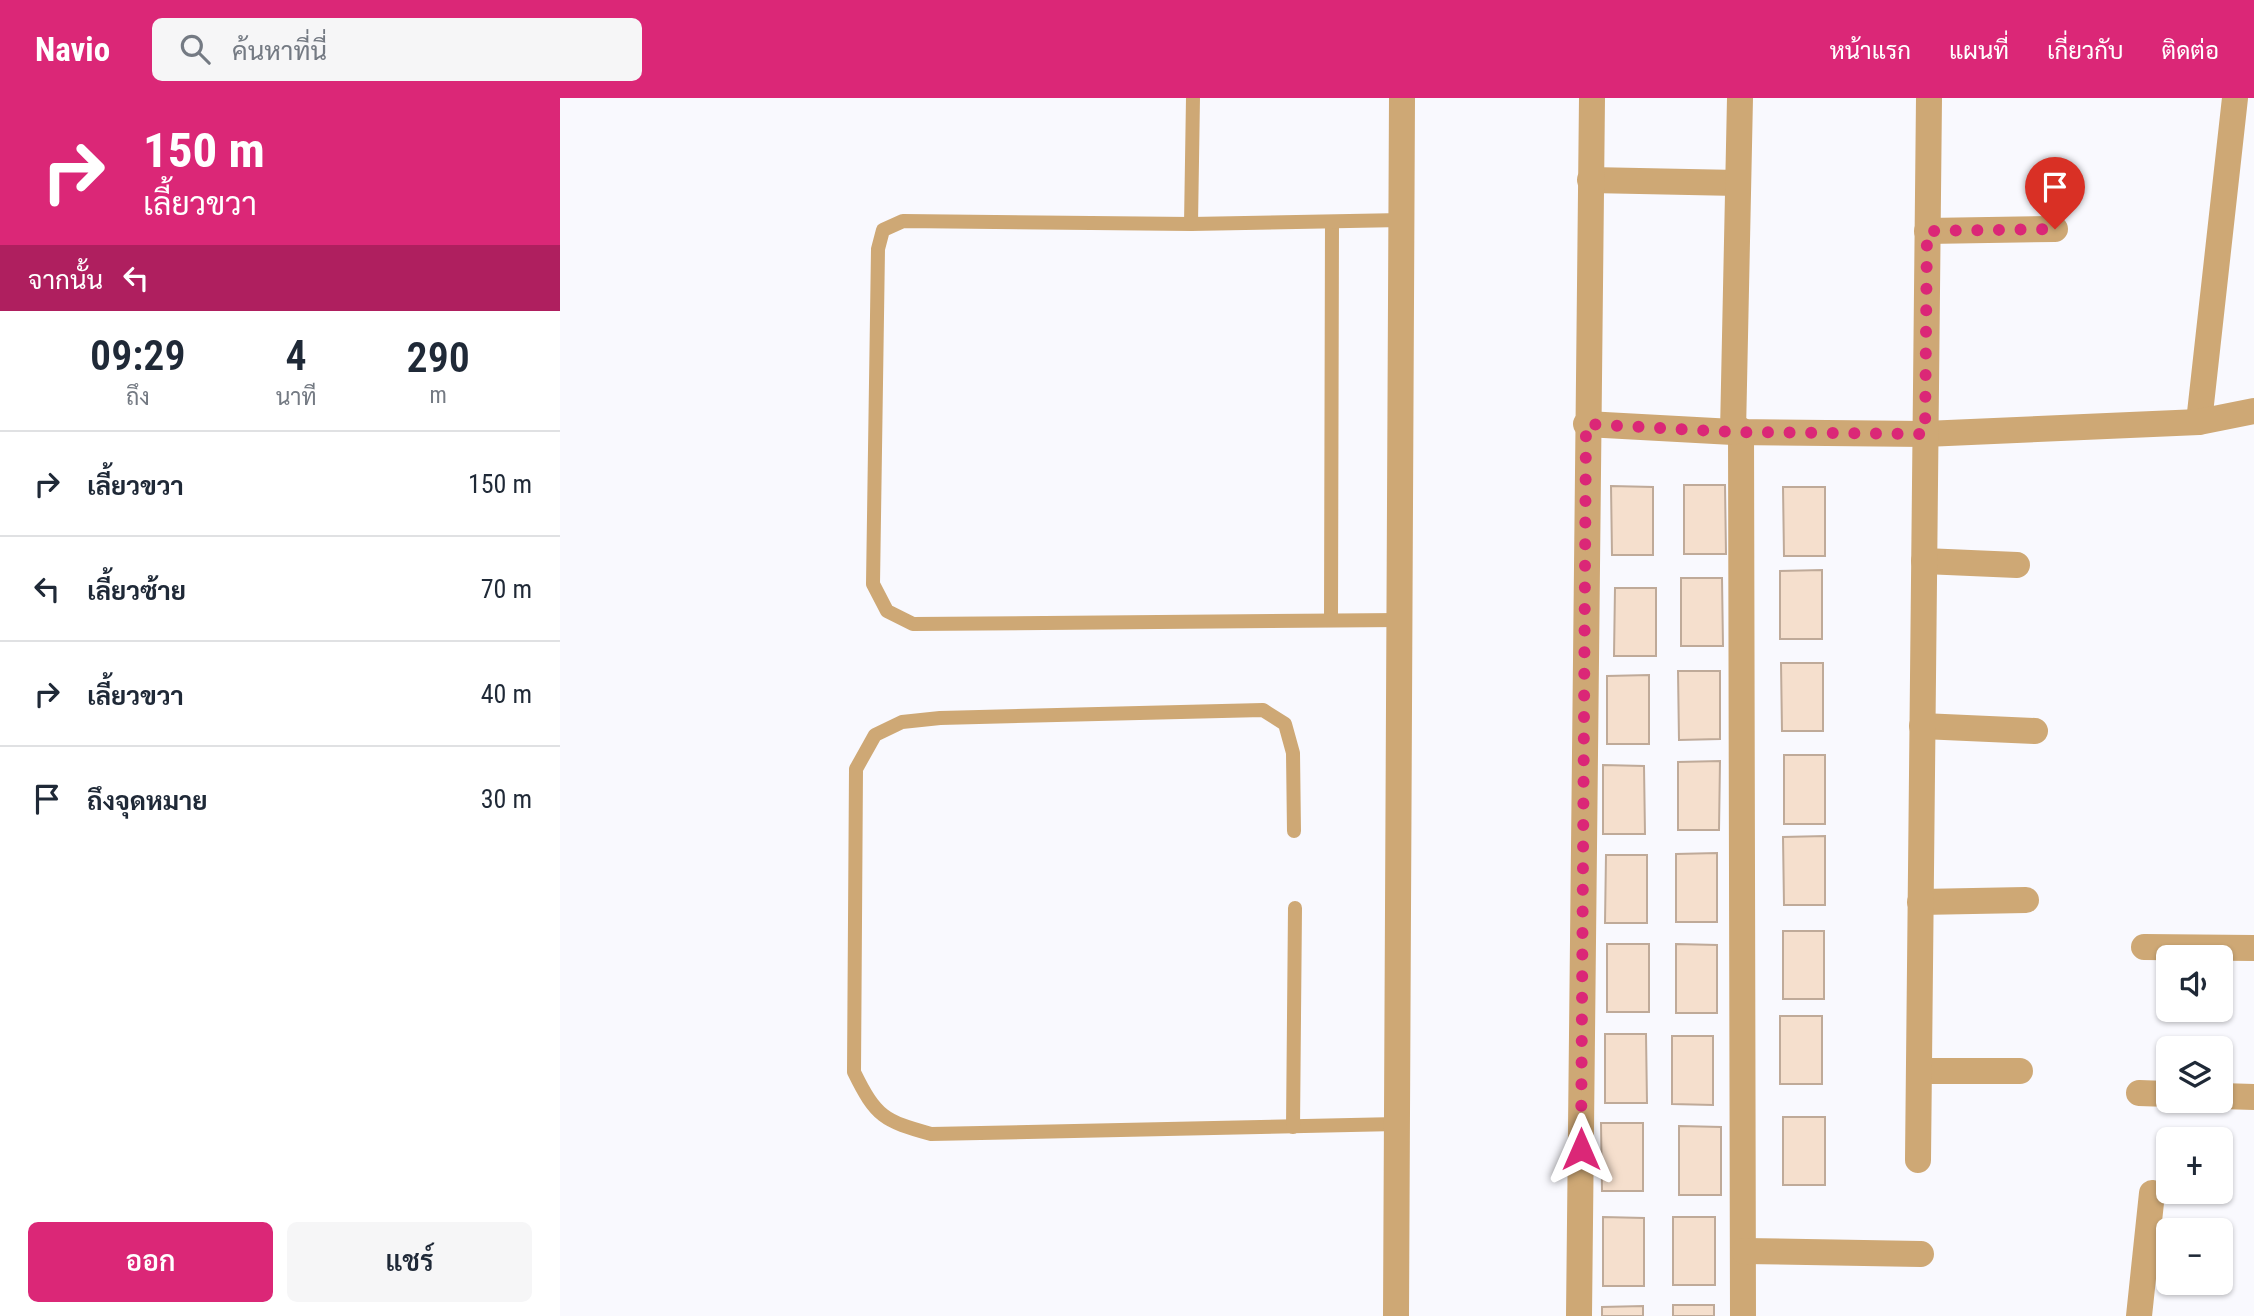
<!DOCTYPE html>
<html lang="th">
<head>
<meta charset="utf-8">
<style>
  :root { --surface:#fff; --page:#f6f6f7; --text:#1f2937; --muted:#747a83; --line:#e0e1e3; --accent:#db2777 }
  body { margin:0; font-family:"Roboto Condensed",Sarabun,sans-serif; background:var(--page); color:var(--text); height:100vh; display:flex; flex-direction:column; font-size:26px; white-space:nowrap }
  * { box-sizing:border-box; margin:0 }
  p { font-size:23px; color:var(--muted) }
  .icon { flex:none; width:38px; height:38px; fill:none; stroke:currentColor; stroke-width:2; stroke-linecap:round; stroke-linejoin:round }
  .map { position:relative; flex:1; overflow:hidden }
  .drawer { display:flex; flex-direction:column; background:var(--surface); width:560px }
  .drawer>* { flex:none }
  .top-card { background:#db2777; color:#fff; overflow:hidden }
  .controls { position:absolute; left:1596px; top:847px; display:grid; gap:14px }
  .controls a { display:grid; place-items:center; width:77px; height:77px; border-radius:10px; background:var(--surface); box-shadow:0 2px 5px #0004; font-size:35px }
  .pin { position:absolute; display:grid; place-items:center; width:60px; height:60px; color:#fff; margin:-72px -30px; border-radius:50% 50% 50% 0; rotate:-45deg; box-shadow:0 0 7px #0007 }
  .pin .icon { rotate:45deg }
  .me { position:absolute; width:77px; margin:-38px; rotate:0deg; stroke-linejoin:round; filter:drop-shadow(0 0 5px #0008) }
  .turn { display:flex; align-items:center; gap:24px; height:147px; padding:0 28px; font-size:32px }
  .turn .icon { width:91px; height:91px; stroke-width:2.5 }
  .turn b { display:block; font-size:49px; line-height:60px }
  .then { display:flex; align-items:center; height:66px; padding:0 28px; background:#0003; gap:14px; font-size:26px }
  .eta { display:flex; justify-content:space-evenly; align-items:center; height:119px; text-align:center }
  .eta b { font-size:42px; font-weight:600; line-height:49px }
  .cta { display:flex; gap:14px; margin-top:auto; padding:14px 28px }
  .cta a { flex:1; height:80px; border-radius:10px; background:var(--accent); color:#fff; font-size:28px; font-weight:600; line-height:80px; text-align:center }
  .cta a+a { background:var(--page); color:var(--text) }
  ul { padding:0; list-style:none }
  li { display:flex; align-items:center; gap:21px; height:105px; padding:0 28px; border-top:2px solid var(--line) }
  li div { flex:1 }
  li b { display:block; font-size:26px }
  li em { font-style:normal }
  header { display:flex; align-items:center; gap:42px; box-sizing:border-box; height:98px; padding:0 35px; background:var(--accent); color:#fff }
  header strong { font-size:33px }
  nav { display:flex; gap:38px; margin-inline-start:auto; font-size:24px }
  .search { width:490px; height:63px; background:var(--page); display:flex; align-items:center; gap:18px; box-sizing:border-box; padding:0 24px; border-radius:10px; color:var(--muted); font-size:26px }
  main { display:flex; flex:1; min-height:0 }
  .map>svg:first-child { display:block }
  .building { fill:#f5dfcd; stroke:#bfaa99; stroke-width:2 }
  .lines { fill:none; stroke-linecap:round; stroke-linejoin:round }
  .lane { stroke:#cea875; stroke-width:14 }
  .street { stroke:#cea875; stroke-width:26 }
  .route { stroke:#db2777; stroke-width:12; stroke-dasharray:0 21.6 }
</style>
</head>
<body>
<header>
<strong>Navio</strong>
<div class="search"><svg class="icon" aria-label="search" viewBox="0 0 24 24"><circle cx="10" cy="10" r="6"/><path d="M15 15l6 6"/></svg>ค้นหาที่นี่</div>
<nav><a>หน้าแรก</a><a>แผนที่</a><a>เกี่ยวกับ</a><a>ติดต่อ</a></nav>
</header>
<main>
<section class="drawer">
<div class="top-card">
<div class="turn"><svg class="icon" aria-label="right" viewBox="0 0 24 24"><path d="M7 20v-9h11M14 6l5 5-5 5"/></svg><div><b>150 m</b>เลี้ยวขวา</div></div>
<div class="then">จากนั้น<svg class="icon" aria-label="left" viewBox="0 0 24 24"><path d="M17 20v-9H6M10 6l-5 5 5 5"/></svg></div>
</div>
<div class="eta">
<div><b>09:29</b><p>ถึง</p></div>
<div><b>4</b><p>นาที</p></div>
<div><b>290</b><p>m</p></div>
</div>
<ul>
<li><svg class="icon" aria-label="right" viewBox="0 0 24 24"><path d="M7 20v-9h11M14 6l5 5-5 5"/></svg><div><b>เลี้ยวขวา</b></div><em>150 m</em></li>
<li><svg class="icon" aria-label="left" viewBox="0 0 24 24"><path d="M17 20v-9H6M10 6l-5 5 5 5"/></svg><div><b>เลี้ยวซ้าย</b></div><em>70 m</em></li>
<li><svg class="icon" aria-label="right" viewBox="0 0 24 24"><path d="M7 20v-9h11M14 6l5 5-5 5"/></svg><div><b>เลี้ยวขวา</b></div><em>40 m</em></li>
<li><svg class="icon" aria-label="arrive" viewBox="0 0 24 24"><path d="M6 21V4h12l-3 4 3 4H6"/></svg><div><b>ถึงจุดหมาย</b></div><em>30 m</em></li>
</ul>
<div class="cta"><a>ออก</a><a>แชร์</a></div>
</section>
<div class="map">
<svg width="1694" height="1218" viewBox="0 0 1694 1218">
  <rect width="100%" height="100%" fill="#f9f9fe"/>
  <g class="building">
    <path d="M 1124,387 L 1165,387 L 1166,456 L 1124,456 Z"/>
    <path d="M 1051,388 L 1093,389 L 1093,457 L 1052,457 Z"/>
    <path d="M 1223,389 L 1265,389 L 1265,458 L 1224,458 Z"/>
    <path d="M 1262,472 L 1262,541 L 1220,541 L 1220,473 Z"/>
    <path d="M 1121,480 L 1162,480 L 1163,548 L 1121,548 Z"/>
    <path d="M 1055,490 L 1096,490 L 1096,558 L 1054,558 Z"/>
    <path d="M 1221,565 L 1263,565 L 1263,633 L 1222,633 Z"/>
    <path d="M 1118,573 L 1160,573 L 1160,641 L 1119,642 Z"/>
    <path d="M 1089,577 L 1089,646 L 1047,646 L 1047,578 Z"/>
    <rect x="1224" y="657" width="41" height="69"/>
    <path d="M 1160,663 L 1159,732 L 1118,732 L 1118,664 Z"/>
    <path d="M 1043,667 L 1084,668 L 1085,736 L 1043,736 Z"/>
    <path d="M 1265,738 L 1265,807 L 1224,807 L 1223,739 Z"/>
    <path d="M 1157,755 L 1157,824 L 1116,824 L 1116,756 Z"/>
    <path d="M 1046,757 L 1087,757 L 1087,825 L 1045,825 Z"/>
    <rect x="1223" y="833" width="41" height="68"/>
    <rect x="1047" y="846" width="42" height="68"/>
    <path d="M 1116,846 L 1157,847 L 1157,915 L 1116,915 Z"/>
    <rect x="1220" y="918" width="42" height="68"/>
    <path d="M 1045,936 L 1086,936 L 1087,1005 L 1045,1005 Z"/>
    <path d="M 1112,938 L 1153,938 L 1153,1007 L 1112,1006 Z"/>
    <rect x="1223" y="1019" width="42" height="68"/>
    <path d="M 1041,1025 L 1083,1025 L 1083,1093 L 1042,1093 Z"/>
    <path d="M 1119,1028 L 1161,1029 L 1161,1097 L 1119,1097 Z"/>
    <path d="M 1043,1119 L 1084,1120 L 1084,1188 L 1043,1188 Z"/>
    <rect x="1113" y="1119" width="42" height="68"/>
    <rect x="1113" y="1207" width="41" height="11"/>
    <path d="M 1083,1208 L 1083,1218 L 1042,1218 L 1042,1209 Z"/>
  </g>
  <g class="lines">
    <g class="lane">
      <path d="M 631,126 L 633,0"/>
      <path d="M 771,521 L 772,124"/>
      <path d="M 840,522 L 353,526 L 327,513 L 313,486 L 318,151 L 323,132 L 343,123 L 631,126 L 842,122"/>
      <path d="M 734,733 L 733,655 L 725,626 L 703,612 L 380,620 L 342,624 L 315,637 L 296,671 L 294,974 C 316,1019 324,1023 371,1036 L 837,1026"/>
      <path d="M 733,1029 L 735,810"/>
    </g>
    <g class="street">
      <path d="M 1030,82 L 1178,85"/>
      <path d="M 1367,133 L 1495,131"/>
      <path d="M 1639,324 L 1675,0"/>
      <path d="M 1026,326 L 1173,334 L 1365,336 L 1639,324 L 1694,313"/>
      <path d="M 1181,332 L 1183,1218"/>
      <path d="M 1173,334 L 1180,0"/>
      <path d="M 1364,463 L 1457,467"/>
      <path d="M 1362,628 L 1475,633"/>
      <path d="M 1360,804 L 1466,802"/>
      <path d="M 1584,849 L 1694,850"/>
      <path d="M 1359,973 L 1460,973"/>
      <path d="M 1579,995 L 1608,996"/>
      <path d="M 1661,998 L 1694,999"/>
      <path d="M 1358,1062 L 1369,0"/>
      <path d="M 1184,1153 L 1361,1156"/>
      <path d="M 836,1218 L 842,0"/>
      <path d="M 1019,1218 L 1032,0"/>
      <path d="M 1579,1218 L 1592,1095"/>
    </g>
  </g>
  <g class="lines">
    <path class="route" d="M 1021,1051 L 1026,326 L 1173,334 L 1365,336 L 1367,133 L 1495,131"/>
  </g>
</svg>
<div class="controls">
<a><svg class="icon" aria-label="sound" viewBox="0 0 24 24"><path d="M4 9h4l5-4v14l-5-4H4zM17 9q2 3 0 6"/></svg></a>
<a><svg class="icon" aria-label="layers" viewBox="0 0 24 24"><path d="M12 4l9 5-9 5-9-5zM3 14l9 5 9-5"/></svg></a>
<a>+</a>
<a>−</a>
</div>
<div class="pin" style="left:1495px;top:131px;background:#d93025"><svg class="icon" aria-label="arrive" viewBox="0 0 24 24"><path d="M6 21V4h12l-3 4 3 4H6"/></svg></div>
<svg class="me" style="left:1021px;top:1051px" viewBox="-20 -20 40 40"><path d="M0-17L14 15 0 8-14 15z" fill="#db2777" stroke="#fff" stroke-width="4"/></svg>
</div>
</main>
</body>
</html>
